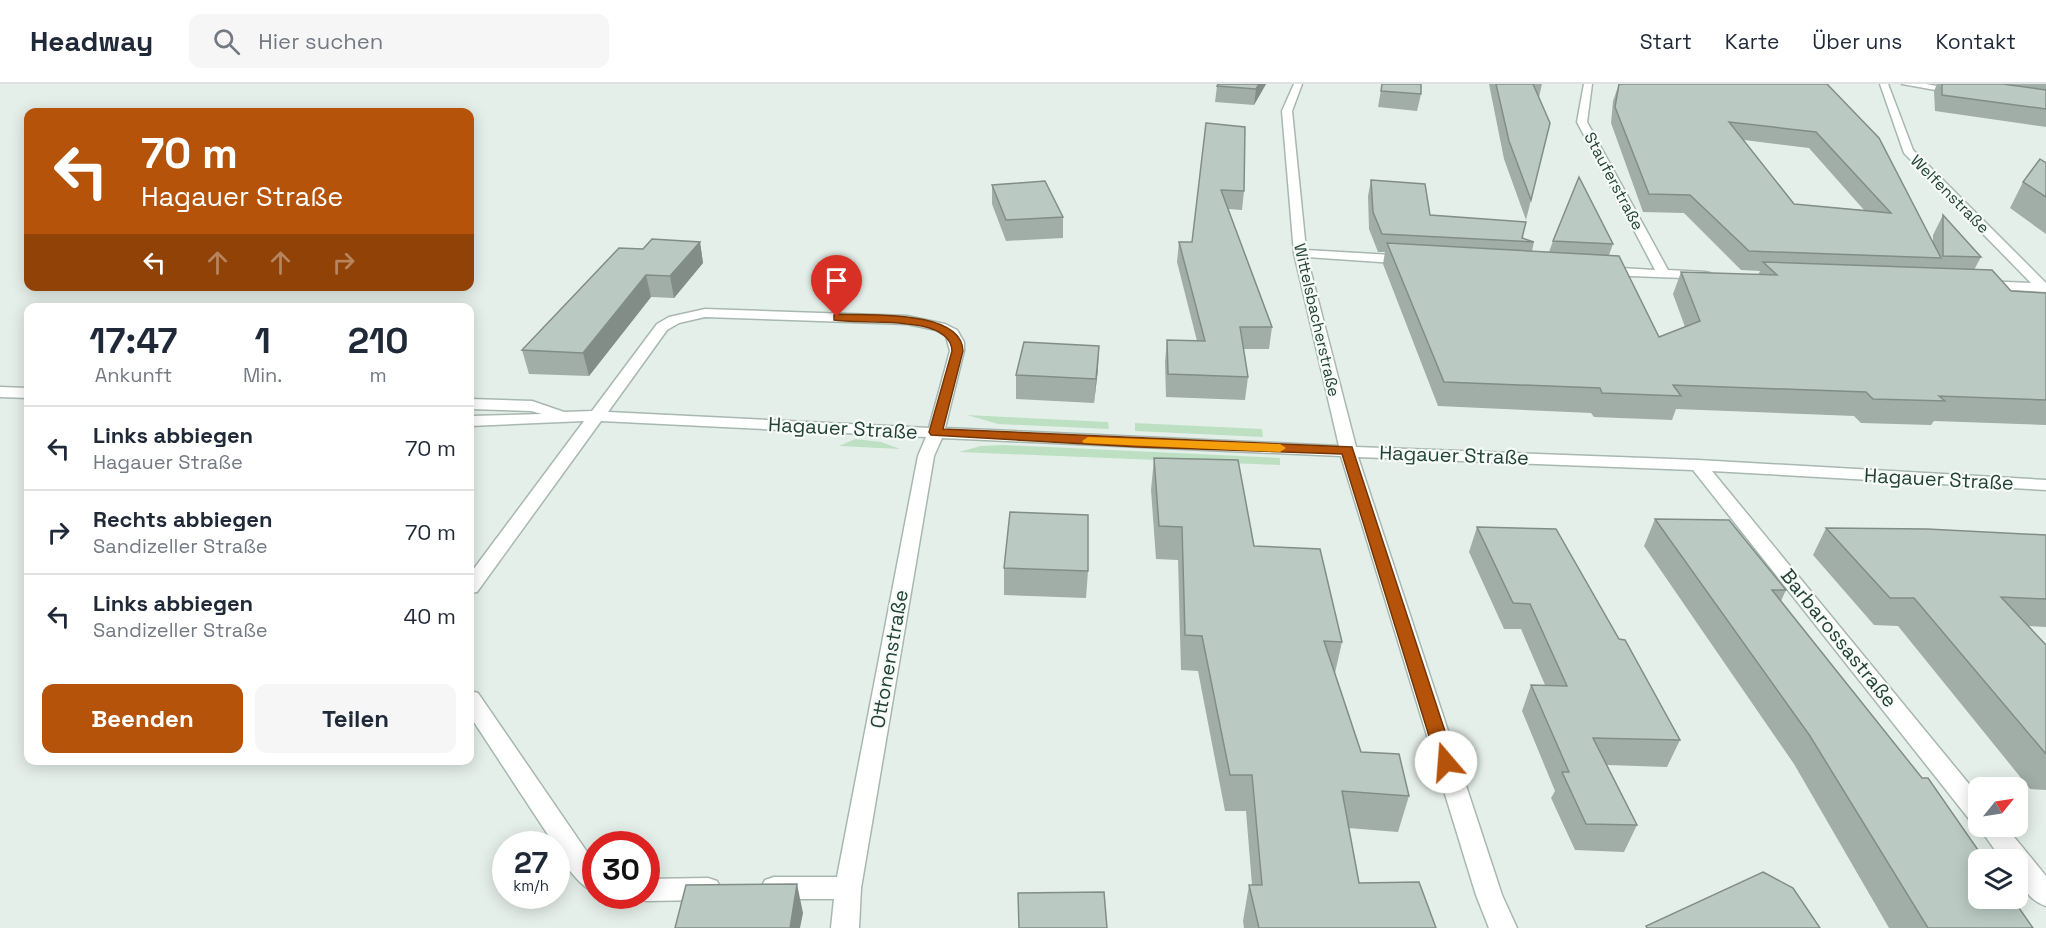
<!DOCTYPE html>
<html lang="de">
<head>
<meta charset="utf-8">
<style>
  :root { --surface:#fff; --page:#f6f6f7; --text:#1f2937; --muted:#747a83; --line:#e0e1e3; --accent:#b45309 }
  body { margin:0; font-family:"Space Grotesk",sans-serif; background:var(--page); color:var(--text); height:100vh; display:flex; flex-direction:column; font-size:22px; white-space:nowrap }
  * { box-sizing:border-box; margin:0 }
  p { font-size:20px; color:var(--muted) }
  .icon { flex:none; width:33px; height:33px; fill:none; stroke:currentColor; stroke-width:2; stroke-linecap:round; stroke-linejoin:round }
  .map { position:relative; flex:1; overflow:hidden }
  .details { position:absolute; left:24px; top:219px; width:450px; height:462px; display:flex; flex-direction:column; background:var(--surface); border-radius:12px; box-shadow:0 3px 15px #0003 }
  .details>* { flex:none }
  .top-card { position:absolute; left:24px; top:24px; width:450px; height:183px; border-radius:12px; box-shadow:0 3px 15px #0003; background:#b45309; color:#fff; overflow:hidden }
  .needle { width:39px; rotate:60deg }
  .tools { position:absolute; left:1968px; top:693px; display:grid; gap:12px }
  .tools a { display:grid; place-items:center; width:60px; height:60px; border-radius:12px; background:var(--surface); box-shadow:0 3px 15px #0003; font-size:30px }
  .speed { position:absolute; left:492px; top:747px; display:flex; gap:12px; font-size:30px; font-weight:700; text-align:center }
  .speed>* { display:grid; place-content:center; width:78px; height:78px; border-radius:50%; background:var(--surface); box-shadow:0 3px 15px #0003; line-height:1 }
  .speed small { font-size:15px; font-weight:400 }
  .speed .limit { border:9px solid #d22; background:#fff; color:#111 }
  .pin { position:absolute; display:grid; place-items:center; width:51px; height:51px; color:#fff; margin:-62px -26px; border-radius:50% 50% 50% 0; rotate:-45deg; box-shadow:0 0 6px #0007 }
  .pin .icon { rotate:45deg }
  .me { position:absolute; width:66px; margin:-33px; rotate:342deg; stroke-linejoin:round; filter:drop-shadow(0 0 4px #0008) }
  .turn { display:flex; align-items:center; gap:21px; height:126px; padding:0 18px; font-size:27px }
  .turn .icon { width:78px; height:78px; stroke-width:2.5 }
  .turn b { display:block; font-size:42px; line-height:51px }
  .lanes { display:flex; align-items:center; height:57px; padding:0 18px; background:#0003; justify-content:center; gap:30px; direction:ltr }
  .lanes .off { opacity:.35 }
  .eta { display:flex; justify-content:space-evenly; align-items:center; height:102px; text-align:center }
  .eta b { font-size:36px; font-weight:700; line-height:42px }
  .action { display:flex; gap:12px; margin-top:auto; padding:12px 18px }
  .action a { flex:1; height:69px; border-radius:12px; background:var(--accent); color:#fff; font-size:24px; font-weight:700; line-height:69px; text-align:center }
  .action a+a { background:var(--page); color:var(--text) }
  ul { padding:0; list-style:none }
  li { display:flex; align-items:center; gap:18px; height:84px; padding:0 18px; border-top:2px solid var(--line) }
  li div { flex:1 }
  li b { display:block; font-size:22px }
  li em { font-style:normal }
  header { display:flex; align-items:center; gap:36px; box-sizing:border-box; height:84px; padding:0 30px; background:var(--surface); border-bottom:2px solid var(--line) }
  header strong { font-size:28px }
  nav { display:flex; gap:33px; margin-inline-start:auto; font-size:21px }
  .search { width:420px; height:54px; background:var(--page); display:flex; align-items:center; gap:15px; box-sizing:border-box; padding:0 21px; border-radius:12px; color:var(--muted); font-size:22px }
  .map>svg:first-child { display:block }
  .green { fill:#bde0c3 }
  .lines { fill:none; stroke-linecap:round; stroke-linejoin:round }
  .minor-casing { stroke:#a7b8b0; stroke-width:3 }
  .minor { fill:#fff; fill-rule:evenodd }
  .wall { fill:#a0aea7; fill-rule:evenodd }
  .shaded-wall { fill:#828d88 }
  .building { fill:#bacac2; stroke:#828d88; stroke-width:1.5; fill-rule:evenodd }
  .route { fill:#b45309; stroke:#753606; stroke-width:1.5 }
  .slow { fill:#f59e0b }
  .labels { text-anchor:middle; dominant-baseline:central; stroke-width:4.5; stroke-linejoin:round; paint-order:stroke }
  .far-street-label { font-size:16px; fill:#234237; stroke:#f6fbf8 }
  .street-label { font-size:20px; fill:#234237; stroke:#f6fbf8 }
</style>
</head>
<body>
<header>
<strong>Headway</strong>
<div class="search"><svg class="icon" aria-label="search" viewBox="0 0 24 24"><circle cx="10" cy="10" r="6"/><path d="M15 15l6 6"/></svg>Hier suchen</div>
<nav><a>Start</a><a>Karte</a><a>Über uns</a><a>Kontakt</a></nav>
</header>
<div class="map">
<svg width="2046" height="844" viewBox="0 0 2046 844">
  <rect width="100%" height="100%" fill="#e5efe9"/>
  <g class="green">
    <path d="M 967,331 L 1108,338 L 1109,345 L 998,340 Z"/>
    <path d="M 1135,339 L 1262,345 L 1263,353 L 1135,347 Z"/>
    <path d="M 855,355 L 881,358 L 900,365 L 839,362 Z"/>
    <path d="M 1003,361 L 1280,374 L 1280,381 L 959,368 L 981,362 Z"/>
  </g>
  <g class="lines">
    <defs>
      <g id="minor">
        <path d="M 1294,0 L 1302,0 L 1292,27 L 1306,166 L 1409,172 L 1415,176 L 1409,180 L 1307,173 L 1356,363 L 1698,376 L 2046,396 L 2046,406 L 1712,387 L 1978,711 L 1978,738 L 1969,735 L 1693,386 L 1358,373 L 1502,811 L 1517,844 L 1489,844 L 1476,811 L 1341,372 L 942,354 L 934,372 L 861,804 L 859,844 L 831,844 L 834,815 L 774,815 L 765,812 L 761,804 L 765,796 L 774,793 L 837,793 L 918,372 L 926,353 L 601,337 L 477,508 L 470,509 L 470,490 L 584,337 L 470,342 L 470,332 L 542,330 L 531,327 L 470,325 L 470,315 L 532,317 L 564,328 L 592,327 L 657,240 L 669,233 L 705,225 L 907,232 L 945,240 L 957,246 L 964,258 L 964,267 L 945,344 L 1339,362 L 1294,169 L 1282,27 ZM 705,233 L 907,240 L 936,246 L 946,252 L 950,267 L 929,344 L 608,328 L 667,246 L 679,239 Z"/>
        <path d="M 1584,0 L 1592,0 L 1587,38 L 1668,186 L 1705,188 L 1710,189 L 1710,195 L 1604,191 L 1598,187 L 1604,183 L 1655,186 L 1577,38 Z"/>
        <path d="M 1880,0 L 1888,0 L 1913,66 L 2046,199 L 2046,208 L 1977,204 L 1977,198 L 1982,197 L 2031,199 L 1904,69 Z"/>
        <path d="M 1902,0 L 1926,0 L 1963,7 L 1958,10 Z"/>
        <path d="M 0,303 L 28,304 L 28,314 L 0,313 Z"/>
        <path d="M 470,607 L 478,609 L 596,781 L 596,809 C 581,804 558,775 556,760 L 554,760 L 470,632 Z"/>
        <path d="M 1978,740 L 1978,742 L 2005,742 L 2046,792 L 2046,822 C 2025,815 2018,796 2018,776 L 2002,776 L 1978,742 Z"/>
        <path d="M 708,794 L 717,797 L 721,805 L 717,813 L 708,816 L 646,817 L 636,812 L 646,812 L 646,795 Z"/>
      </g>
    </defs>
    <use href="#minor" class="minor-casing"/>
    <use href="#minor" class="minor"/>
  </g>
  <g class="wall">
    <path d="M 1218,0 L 1266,0 L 1254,21 L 1215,18 L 1217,2 Z"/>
    <path d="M 1382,0 L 1421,10 L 1417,27 L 1378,23 Z"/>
    <path d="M 1489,0 L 1542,0 L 1539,13 L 1531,116 L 1526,136 L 1504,75 Z"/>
    <path d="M 1619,0 L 1827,0 L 1933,158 L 1933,151 L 1943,131 L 1981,173 L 1974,186 L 2011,207 L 2046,209 L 2046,341 L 1934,337 L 1931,341 L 1861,339 L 1854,332 L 1676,325 L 1672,336 L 1594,333 L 1591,329 L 1438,322 L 1383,180 L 1385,168 L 1378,168 L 1369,145 L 1368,112 L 1371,96 L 1430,131 L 1534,158 L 1532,167 L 1549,168 L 1553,157 L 1613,160 L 1609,171 L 1659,253 L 1685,243 L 1673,210 L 1681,188 L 1758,191 L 1760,187 L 1741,186 L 1684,129 L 1643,128 L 1611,39 L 1613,17 ZM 1744,56 L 1809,64 L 1864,126 L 1794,120 Z"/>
    <path d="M 1937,0 L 2046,0 L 2046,43 L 1935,27 L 1934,7 Z"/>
    <path d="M 1206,39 L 1244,107 L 1242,126 L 1228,125 L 1272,243 L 1269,265 L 1243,265 L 1248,293 L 1245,316 L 1166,313 L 1165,278 L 1167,256 L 1197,257 L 1177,178 L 1179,158 L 1192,158 Z"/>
    <path d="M 2046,79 L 2046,150 L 2010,124 L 2023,98 Z"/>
    <path d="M 992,101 L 1063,133 L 1063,154 L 1006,157 L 992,120 Z"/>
    <path d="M 700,158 L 703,179 L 674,214 L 651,213 L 589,292 L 529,290 L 522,266 L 643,165 Z"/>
    <path d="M 1098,285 L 1094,319 L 1016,315 L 1016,291 Z"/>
    <path d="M 1154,374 L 1254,462 L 1342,558 L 1335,589 L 1361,668 L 1409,712 L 1398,748 L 1348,744 L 1359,799 L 1436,844 L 1244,844 L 1243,837 L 1249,801 L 1252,801 L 1246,727 L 1225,727 L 1198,587 L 1181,586 L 1178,476 L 1156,475 L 1151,406 Z"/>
    <path d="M 1655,435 L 1786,506 L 1781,517 L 2033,844 L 1889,844 L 1794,680 L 1644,462 Z"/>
    <path d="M 1477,443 L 1619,555 L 1680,656 L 1667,683 L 1607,681 L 1637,741 L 1624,768 L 1575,766 L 1551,714 L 1555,707 L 1522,627 L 1531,601 L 1545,601 L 1521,545 L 1504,545 L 1469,468 Z"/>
    <path d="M 1826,444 L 2046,451 L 2046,543 L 2028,542 L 2046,561 L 2046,706 L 2030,705 L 1898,542 L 1874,541 L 1813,471 Z"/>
    <path d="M 1004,484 L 1088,487 L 1086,514 L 1004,511 Z"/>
  </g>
  <g class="shaded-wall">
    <path d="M 1259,0 L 1266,0 L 1254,21 L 1256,5 Z"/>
    <path d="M 700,158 L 703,179 L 674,214 L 670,192 Z"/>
    <path d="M 646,191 L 651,213 L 589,292 L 583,269 Z"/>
    <path d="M 1099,262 L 1098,285 L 1094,319 L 1096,295 Z"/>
    <path d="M 797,800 L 803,829 L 800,844 L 790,844 Z"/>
  </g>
  <g class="building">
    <path d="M 1218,0 L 1259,0 L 1256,5 L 1217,2 Z"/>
    <path d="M 1382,0 L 1421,0 L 1421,10 L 1381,7 Z"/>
    <path d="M 1496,0 L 1533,0 L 1550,39 L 1531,116 L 1509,57 Z"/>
    <path d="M 1619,0 L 1827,0 L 1879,54 L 1941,174 L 1749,167 L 1690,111 L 1649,110 L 1615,23 ZM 1729,38 L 1816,48 L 1891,129 L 1794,120 Z"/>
    <path d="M 1942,0 L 2003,0 L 2046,6 L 2046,25 L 1942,11 Z"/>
    <path d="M 1206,39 L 1245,43 L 1244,107 L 1221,106 L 1272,243 L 1240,243 L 1248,293 L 1168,290 L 1167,256 L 1205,257 L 1179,158 L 1192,158 Z"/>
    <path d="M 2040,75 L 2046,79 L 2046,113 L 2023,98 Z"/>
    <path d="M 1579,93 L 1613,160 L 1553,157 Z"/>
    <path d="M 1371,96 L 1425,100 L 1430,131 L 1526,138 L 1522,154 L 1534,158 L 1382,150 L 1373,128 Z"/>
    <path d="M 1045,97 L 1063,133 L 1006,136 L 992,101 Z"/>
    <path d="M 1943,131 L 1981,173 L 1943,172 Z"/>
    <path d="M 652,155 L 700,158 L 670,192 L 646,191 L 583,269 L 522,266 L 619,164 L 643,165 Z"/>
    <path d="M 1387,159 L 1619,172 L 1659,253 L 1700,237 L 1681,188 L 1777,191 L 1763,178 L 1992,186 L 2011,207 L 2046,209 L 2046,316 L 1939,312 L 1945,317 L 1873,315 L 1866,308 L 1673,301 L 1681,312 L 1602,309 L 1600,304 L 1444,298 Z"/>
    <path d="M 1024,258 L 1099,262 L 1096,295 L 1016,291 Z"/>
    <path d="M 1154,374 L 1238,376 L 1254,462 L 1320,465 L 1342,558 L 1324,557 L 1361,668 L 1399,670 L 1409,712 L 1342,707 L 1359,799 L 1419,798 L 1436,844 L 1259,844 L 1249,801 L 1262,801 L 1252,691 L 1230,691 L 1202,552 L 1185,551 L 1182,443 L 1159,442 Z"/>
    <path d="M 1010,428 L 1088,431 L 1088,487 L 1004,484 Z"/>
    <path d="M 1655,435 L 1729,436 L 1786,506 L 1772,506 L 1922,694 L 1928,694 L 1985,776 L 1978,776 L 1978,814 L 2012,814 L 2033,844 L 1928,844 L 1810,652 Z"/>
    <path d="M 1477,443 L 1556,445 L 1619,555 L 1625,556 L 1680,656 L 1593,654 L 1637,741 L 1586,740 L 1562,688 L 1569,688 L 1531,601 L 1567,602 L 1530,520 L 1513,519 Z"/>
    <path d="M 1826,444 L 1927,445 L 2046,451 L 2046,515 L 2001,513 L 2046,561 L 2046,670 L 1914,514 L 1890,514 Z"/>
    <path d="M 1763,788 L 1793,804 L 1820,844 L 1647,844 L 1646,842 Z"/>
    <path d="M 797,800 L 790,844 L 675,844 L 686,801 Z"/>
    <path d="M 1104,808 L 1107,844 L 1019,844 L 1018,809 Z"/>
  </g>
  <path class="route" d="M 837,230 C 868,232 962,225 963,267 L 943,345 L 1352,363 L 1455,678 L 1452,683 L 1440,683 L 1437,678 L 1342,370 L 1138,363 L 931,351 L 929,348 L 952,267 C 951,229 860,241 834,236 L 834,231 Z"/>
  <path class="slow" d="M 1088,353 L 1280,360 L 1286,364 L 1280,368 L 1084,359 L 1082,357 Z"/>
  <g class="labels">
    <g class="far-street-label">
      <text transform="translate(1614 97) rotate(62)">Stauferstraße</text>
      <text transform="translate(1950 110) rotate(45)">Welfenstraße</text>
      <text transform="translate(1317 236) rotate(77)">Wittelsbacherstraße</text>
    </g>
    <g class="street-label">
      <text transform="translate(843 344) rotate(3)">Hagauer Straße</text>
      <text transform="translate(1454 371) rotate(2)">Hagauer Straße</text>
      <text transform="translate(1939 395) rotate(3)">Hagauer Straße</text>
      <text transform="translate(1839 554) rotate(51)">Barbarossastraße</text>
      <text transform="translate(889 575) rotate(-80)">Ottonenstraße</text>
    </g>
  </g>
</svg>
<div class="tools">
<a><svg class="needle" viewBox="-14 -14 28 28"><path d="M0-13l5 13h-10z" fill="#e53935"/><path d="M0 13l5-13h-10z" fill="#747a83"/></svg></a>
<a><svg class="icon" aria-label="layers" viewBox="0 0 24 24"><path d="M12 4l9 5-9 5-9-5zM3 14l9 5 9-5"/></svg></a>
</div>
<div class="speed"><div>27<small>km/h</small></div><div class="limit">30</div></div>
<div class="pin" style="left:837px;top:233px;background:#d93025"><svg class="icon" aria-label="arrive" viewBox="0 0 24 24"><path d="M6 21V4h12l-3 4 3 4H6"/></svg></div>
<svg class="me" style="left:1446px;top:678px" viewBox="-20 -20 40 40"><circle r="19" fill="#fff"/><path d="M0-13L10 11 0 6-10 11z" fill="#b45309"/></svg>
<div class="top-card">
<div class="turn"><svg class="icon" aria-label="left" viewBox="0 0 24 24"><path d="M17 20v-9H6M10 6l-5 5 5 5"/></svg><div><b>70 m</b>Hagauer Straße</div></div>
<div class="lanes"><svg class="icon" aria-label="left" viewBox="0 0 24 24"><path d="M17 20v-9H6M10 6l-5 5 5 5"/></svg><svg class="icon off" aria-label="ahead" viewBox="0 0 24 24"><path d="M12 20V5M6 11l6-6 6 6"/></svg><svg class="icon off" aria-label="ahead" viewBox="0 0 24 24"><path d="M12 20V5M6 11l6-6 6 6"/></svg><svg class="icon off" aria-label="right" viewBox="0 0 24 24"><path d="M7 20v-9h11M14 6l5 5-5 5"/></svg></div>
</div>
<section class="details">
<div class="eta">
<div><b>17:47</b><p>Ankunft</p></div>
<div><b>1</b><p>Min.</p></div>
<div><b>210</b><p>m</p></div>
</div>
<ul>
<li><svg class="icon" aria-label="left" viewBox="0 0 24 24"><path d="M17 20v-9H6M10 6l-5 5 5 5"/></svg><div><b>Links abbiegen</b><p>Hagauer Straße</p></div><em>70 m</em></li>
<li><svg class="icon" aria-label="right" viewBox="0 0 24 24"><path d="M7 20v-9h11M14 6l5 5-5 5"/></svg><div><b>Rechts abbiegen</b><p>Sandizeller Straße</p></div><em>70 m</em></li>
<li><svg class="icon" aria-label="left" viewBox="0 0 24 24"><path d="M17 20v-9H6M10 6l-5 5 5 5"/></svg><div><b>Links abbiegen</b><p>Sandizeller Straße</p></div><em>40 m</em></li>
</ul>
<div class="action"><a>Beenden</a><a>Teilen</a></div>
</section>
</div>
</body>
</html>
